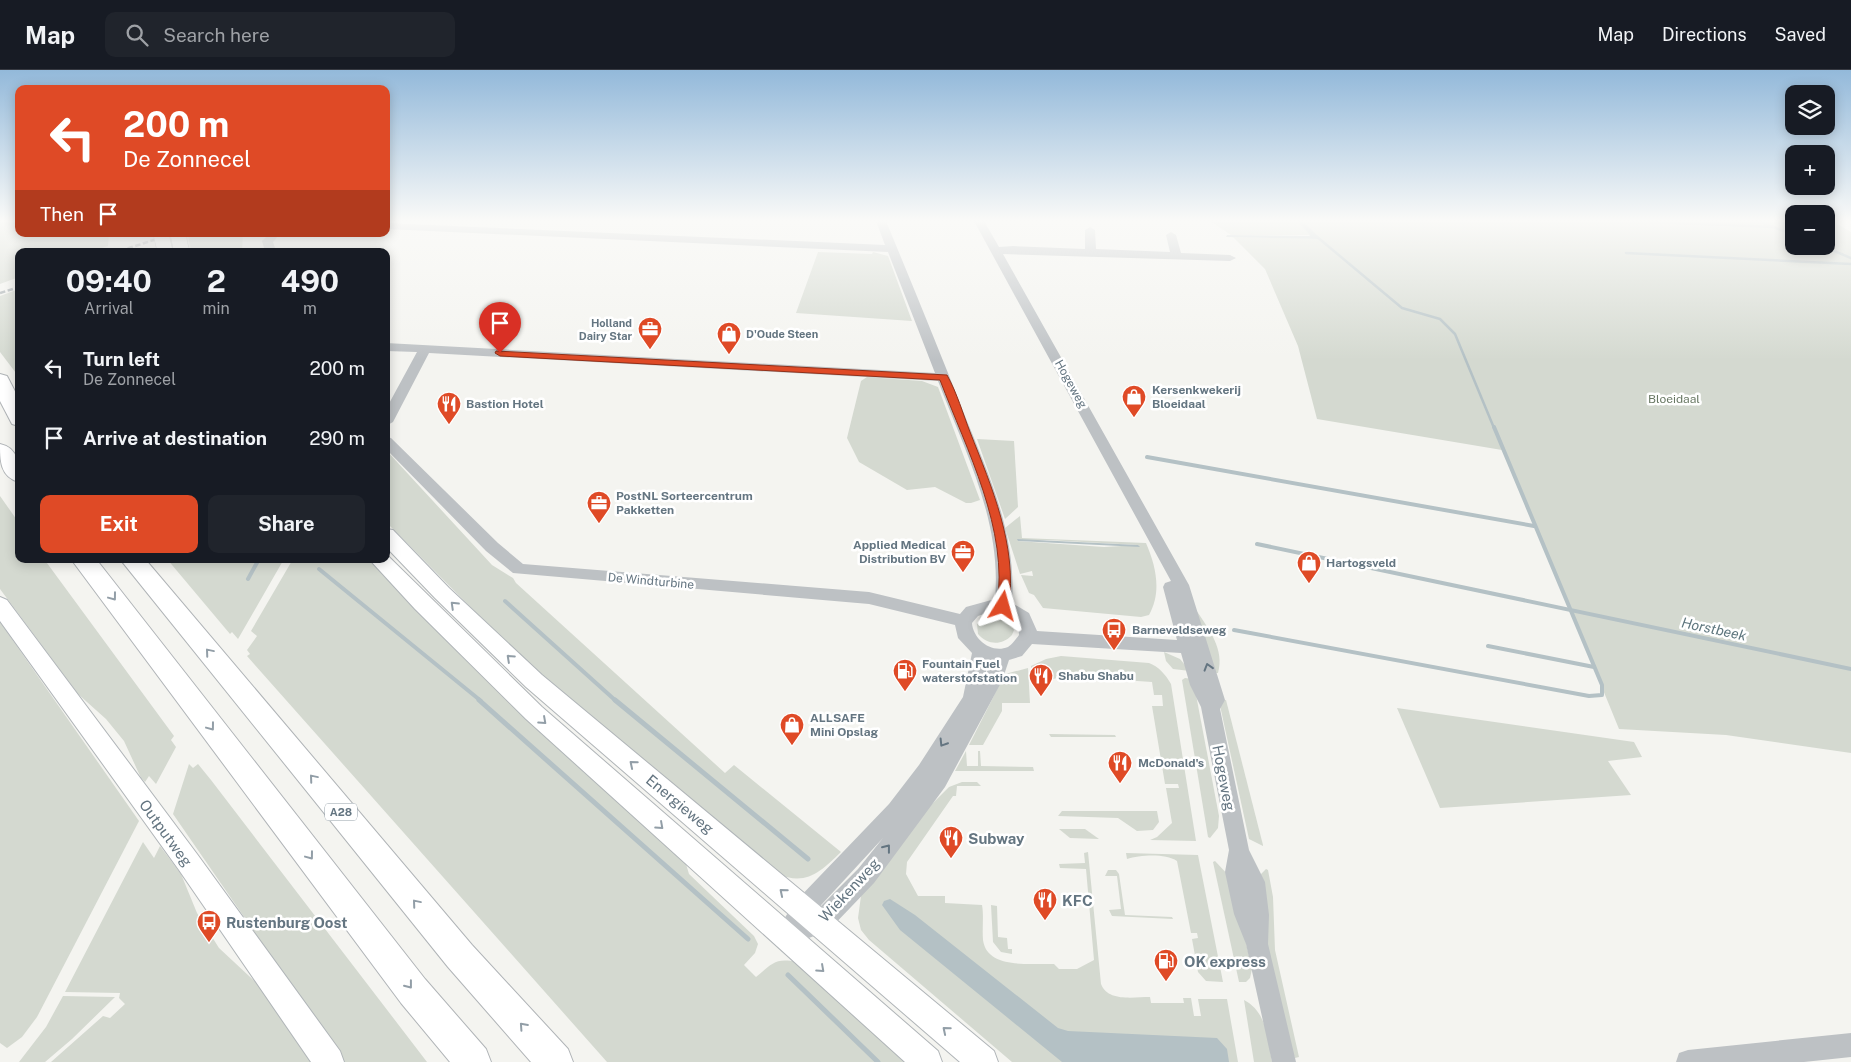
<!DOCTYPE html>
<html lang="en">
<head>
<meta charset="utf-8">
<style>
  :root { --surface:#171b24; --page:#20242c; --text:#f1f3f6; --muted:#9ea1a6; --line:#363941; --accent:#df4a26 }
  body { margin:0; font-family:"Public Sans",sans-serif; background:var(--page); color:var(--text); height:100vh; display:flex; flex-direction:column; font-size:19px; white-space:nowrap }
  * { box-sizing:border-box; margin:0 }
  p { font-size:16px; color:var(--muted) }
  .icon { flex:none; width:28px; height:28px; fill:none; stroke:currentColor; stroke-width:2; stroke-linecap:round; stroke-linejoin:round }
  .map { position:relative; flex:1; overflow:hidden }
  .side { position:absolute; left:15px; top:178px; width:375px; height:315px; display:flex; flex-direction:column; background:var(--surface); border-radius:10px; box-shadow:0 2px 12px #0003 }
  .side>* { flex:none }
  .top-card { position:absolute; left:15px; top:15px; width:375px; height:152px; border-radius:10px; box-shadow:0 2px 12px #0003; background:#df4a26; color:#fff; overflow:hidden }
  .controls { position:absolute; left:1785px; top:15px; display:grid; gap:10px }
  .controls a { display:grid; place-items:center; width:50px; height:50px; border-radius:10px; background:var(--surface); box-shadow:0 2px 12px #0003; font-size:25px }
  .pin { position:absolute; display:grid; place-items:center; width:42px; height:42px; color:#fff; margin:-51px -21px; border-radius:50% 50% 50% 0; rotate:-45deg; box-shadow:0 0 5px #0007 }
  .pin .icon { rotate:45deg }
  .me { position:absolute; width:55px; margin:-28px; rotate:8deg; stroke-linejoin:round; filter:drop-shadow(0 0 4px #0008) }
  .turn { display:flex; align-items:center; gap:18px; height:105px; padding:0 25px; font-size:22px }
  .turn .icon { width:65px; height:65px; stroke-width:2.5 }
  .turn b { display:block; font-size:35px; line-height:42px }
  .then { display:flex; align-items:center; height:48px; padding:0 25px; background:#0003; gap:10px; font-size:19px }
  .eta { display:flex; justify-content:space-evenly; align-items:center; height:85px; text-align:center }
  .eta b { font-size:30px; font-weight:700; line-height:35px }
  .button { display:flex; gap:10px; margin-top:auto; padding:10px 25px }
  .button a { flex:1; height:58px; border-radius:10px; background:var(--accent); color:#fff; font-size:20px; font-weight:700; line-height:58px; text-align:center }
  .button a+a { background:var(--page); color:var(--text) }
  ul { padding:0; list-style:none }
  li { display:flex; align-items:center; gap:15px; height:70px; padding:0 25px }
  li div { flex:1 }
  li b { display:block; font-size:19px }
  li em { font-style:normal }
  header { display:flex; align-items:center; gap:30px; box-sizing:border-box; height:70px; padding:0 25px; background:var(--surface); border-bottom:1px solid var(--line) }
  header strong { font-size:24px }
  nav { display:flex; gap:28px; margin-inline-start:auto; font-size:18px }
  .search { width:350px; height:45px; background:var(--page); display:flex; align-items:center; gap:12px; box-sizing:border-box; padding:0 18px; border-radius:10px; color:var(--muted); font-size:19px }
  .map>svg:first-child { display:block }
  .green { fill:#d4d9d0; fill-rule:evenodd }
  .water { fill:#b4c1c5 }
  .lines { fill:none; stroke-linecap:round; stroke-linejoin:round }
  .stream-far2 { stroke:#b4c1c5; stroke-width:2.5 }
  .stream-far1 { stroke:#b4c1c5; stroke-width:4 }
  .stream { stroke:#b4c1c5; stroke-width:5 }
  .major-casing { stroke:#b0b5b8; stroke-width:2 }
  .highway-casing { stroke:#b0b4b7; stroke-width:2 }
  .minor { fill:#bdc1c4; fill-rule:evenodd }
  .major { fill:#fff; fill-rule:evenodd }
  .highway { fill:#fff; fill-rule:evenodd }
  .rail { stroke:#9ea5aa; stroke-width:2.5; stroke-dasharray:5.5 2.5; stroke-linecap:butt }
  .major-bridge-casing { stroke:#b0b5b8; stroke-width:16; stroke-linecap:butt }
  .major-bridge { stroke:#fff; stroke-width:15 }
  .oneway { stroke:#929ea7 }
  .oneway2 { stroke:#647581 }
  .route { fill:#df4a26; stroke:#913019 }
  .labels { text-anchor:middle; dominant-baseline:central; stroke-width:5; stroke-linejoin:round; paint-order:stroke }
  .far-poi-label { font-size:11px; font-weight:bold; fill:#647581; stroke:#fff; text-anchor:end }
  .shield { fill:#fff; stroke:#929ea7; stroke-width:1 }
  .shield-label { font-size:11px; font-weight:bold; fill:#647581 }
  .street-label { font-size:12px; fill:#647581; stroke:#fff }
  .poi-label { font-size:12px; font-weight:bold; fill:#647581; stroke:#fff; text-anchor:start }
  .park-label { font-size:12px; fill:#687863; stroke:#fff }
  .water-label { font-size:14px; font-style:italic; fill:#5f777f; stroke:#fff }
  .near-street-label { font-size:15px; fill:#647581; stroke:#fff }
  .near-poi-label { font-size:15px; font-weight:bold; fill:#647581; stroke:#fff; text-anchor:start }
</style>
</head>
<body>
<header>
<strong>Map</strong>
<div class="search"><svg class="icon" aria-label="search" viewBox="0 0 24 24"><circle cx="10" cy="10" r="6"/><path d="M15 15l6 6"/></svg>Search here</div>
<nav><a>Map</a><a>Directions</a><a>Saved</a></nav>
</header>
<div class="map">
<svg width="1851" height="992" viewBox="0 0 1851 992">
  <rect width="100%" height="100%" fill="#f4f4f0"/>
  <g class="green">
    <path d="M 0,151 L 19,151 L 19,164 L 109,164 L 108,176 L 92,181 L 19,181 L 19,207 L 0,214 Z"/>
    <path d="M 1210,151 L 1297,151 L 1311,165 L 1231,165 Z"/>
    <path d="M 1303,151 L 1794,151 L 1794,176 L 1826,176 L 1826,151 L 1832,151 L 1851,162 L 1851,683 L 1726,665 L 1619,659 L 1536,456 L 1502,380 L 1317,349 L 1298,276 L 1265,199 L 1233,167 L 1321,169 Z"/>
    <path d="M 188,164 L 243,164 L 242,181 L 191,181 Z"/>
    <path d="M 818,182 L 872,184 L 873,182 L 888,186 L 912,251 L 796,243 Z"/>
    <path d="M 19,219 L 19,307 L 0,282 L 0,226 Z"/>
    <path d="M 867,307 L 922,311 L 938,317 L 980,430 L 971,433 L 966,433 L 935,417 L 907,420 L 859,392 L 847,368 L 861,311 Z"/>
    <path d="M 977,369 L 1014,371 L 1018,437 L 1005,449 Z"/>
    <path d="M 386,380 L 492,495 L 513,508 L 516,513 L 725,703 L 734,695 L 841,782 C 820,802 807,816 777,804 L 516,583 L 386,452 Z"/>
    <path d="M 0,426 L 19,453 L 19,489 L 44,489 L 174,666 L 171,670 L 176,677 L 156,714 L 149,706 L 145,712 L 141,708 L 124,671 L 106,649 L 78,624 L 0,519 Z"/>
    <path d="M 1020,446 L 1022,468 L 1146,473 C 1156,496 1162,522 1149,545 L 1141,547 L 1043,538 L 1034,525 L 1029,523 L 1021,505 L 1033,506 L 1032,501 L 1020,504 L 1005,458 ZM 1047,470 L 1138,475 L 1139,475 L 1104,477 L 1017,471 Z"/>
    <path d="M 167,489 L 284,489 L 238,569 L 232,562 L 230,564 Z"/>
    <path d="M 293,489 L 369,489 L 411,532 L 686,794 L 689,804 L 754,866 L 758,874 L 755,883 L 744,895 L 756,907 C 771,895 775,887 796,892 L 907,992 L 607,992 L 247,586 L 250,584 L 247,580 L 257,566 L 251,561 Z"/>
    <path d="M 1196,540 C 1209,559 1225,580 1218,603 L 1214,603 Z"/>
    <path d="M 997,546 L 1011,553 L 1014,560 L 1012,565 C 1002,576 987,575 978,564 L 977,554 L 987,547 Z"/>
    <path d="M 0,552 L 139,751 L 37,947 L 22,967 L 7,978 L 0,973 Z"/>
    <path d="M 1164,582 L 1180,589 L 1190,601 L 1173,599 L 1166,591 Z"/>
    <path d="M 1061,586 L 1149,593 C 1158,596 1166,605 1171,614 L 1196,771 L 1150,770 L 1157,767 L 1172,753 L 1166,718 L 1179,718 L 1178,714 L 1165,714 L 1152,636 L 1163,636 L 1162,625 L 1154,625 L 1152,612 L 1064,606 L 1050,610 L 1032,610 L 1031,596 L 1046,589 Z"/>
    <path d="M 1028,598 L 1030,633 L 1002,633 L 1002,641 L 983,675 L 969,675 L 1005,604 Z"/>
    <path d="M 1185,608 L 1193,609 L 1219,746 L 1218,758 L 1210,768 L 1208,767 L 1182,610 Z"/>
    <path d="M 1226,630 L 1263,775 L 1263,776 L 1249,769 L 1219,631 Z"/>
    <path d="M 1397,638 L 1634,672 L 1642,687 L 1608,691 L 1631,725 L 1440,738 Z"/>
    <path d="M 1049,664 L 1115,665 L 1116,667 L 1051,667 Z"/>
    <path d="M 966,681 L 967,696 L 978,696 L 978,681 L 980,681 L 981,696 L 1033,697 L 1034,701 L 955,701 Z"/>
    <path d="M 189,694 L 193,698 L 198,694 L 211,710 L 427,992 L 344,992 L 173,744 Z"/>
    <path d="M 962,712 L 977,712 L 981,716 L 957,716 L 956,726 L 953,726 L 907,792 L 906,804 L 918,826 L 945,826 L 945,833 L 982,835 C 984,846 982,858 983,870 C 987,900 1032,893 1054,894 L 1059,899 L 1077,899 L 1094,890 L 1086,799 L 1060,798 L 1059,794 L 1085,793 L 1084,783 L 1088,782 L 1101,914 C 1108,932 1133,927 1150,927 L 1151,933 L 1184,933 L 1183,928 L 1191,928 L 1194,946 L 1201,946 L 1198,929 L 1227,929 L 1238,992 L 1012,992 L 869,870 L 861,860 L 858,848 L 861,826 L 919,747 L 949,717 Z"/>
    <path d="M 1062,741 L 1157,741 L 1159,752 L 1153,760 L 1137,761 L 1118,748 L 1058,746 Z"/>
    <path d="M 1059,759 L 1085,759 L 1099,769 L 1070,768 Z"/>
    <path d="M 143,772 L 154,788 L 160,776 L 181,804 L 197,843 L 219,878 L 262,918 L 312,992 L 51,992 L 103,946 L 110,948 L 125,934 L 119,928 L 120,923 L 65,922 Z"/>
    <path d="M 1126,783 L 1198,785 L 1223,912 L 1206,911 L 1198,902 L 1192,869 L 1198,868 L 1197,863 L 1191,863 L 1177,791 C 1165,783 1140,785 1127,789 Z"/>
    <path d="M 1215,791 L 1231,808 L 1252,899 L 1250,908 L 1246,912 L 1239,912 L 1213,792 Z"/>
    <path d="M 1266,799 L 1268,800 L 1273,827 L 1275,880 L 1299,987 L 1295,988 L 1293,983 L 1266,877 L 1261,804 Z"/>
    <path d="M 1108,800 L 1116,800 L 1119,804 L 1125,845 L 1172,847 L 1173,849 L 1112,846 L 1109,840 L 1121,839 L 1117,806 L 1105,806 Z"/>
    <path d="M 991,835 L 997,836 L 998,867 L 1007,868 L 1008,879 L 1012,879 L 1012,884 L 1001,882 L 993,872 Z"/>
    <path d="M 63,926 L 115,927 L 72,969 L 45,992 L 19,992 L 46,957 Z"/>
    <path d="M 1244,930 C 1267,942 1268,969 1272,992 L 1254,992 Z"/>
  </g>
  <g class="water">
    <path d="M 1297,151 L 1303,151 L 1321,169 L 1226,167 L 1227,165 L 1309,166 L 1310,165 Z"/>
    <path d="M 1017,469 L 1138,475 L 1140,477 L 1018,471 Z"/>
    <path d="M 890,829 L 915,845 L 1058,958 L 1068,961 L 1217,968 L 1227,979 L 1229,992 L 1062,992 L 900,860 L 882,835 L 884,831 Z"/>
  </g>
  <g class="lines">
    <g class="stream-far2">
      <path d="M 1632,151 L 1773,157"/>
      <path d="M 1758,151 L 1794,165"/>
      <path d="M 1316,166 L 1402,238 L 1440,249 L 1455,264 L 1494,358"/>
      <path d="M 1822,176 L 1851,188"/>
      <path d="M 1626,183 L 1851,194"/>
    </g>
    <g class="stream-far1">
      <path d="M 1147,387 L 1534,456"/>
      <path d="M 1257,474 L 1851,599"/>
      <path d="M 319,499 L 481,631"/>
      <path d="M 248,509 L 259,489"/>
      <path d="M 505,531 L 616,631"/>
      <path d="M 1234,560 L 1589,626 L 1602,625 L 1602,615 L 1494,357"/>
      <path d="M 1488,576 L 1594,597"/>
    </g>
    <g class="stream">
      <path d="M 479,630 L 748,869"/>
      <path d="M 615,630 L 808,789"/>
      <path d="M 788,905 L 878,992"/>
    </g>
    <defs>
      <g id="major">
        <path d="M 386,459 L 393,460 L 449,518 L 542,605 L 994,981 L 998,992 L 960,992 L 526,617 L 435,528 L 386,477 Z"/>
        <path d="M 386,484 L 542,637 L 938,981 L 942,992 L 905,992 L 526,649 L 415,539 L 369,489 L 386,489 Z"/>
        <path d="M 0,527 L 7,530 L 197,784 L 340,981 L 344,992 L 311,992 L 179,800 L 0,551 Z"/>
      </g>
      <g id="highway">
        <path d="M 0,304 L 7,306 L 19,329 L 19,356 L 12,354 L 0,331 Z"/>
        <path d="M 0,374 C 19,378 19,395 19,412 C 0,407 0,390 0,374 Z"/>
        <path d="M 71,489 L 96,489 L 425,909 L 486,979 L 491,992 L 450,992 L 401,933 Z"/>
        <path d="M 120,489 L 145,489 L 472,875 L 568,979 L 573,992 L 531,992 L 448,897 Z"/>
      </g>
    </defs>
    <use href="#major" class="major-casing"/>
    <use href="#highway" class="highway-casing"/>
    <g class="minor">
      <path d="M 876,151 L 886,151 C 912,214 938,277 963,341 C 988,404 1017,463 1012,533 L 1029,543 L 1037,561 L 1177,570 L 1163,517 L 1165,513 L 1171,511 L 974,151 L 984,151 L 999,177 L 1013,176 L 1085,179 L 1085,160 L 1090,157 L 1095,160 L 1096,179 L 1170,182 L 1166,165 L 1171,162 L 1176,165 L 1181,183 L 1230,185 L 1236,188 L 1230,191 L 1003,184 L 1189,515 L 1225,630 L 1220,639 L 1249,780 L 1265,812 L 1269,845 L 1268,874 L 1296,992 L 1272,992 L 1246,874 L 1234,844 L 1225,802 L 1229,780 L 1201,637 L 1190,615 L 1181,583 L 1032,574 L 1022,586 L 1009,590 L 1002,611 L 945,717 L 874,813 L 828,861 L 784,877 L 776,874 L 773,866 L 795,832 L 889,734 L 919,695 L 963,627 L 972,583 L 958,568 L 955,555 L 869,534 L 513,503 L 486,481 L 386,379 L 386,367 L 391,368 L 498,473 L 523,494 L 869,522 L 960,544 L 966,537 L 995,529 C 1002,452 965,381 938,311 L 429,283 L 393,352 L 386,356 L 386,339 L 417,282 L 386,281 L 386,273 L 935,303 L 888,182 L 386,159 L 386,153 L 885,175 ZM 993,541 L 1007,545 L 1018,554 L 1019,565 C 1016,569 1012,575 1008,577 C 991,584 973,569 972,553 L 978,546 ZM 988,590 L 991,590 L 985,608 ZM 883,768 L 858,799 L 810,847 L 811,846 Z"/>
      <path d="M 269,164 L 280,164 L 273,172 L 276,181 L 265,181 L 262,171 Z"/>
      <path d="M 1851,963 L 1851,987 L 1804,992 L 1676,992 L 1679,983 L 1688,980 Z"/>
    </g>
    <use href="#major" class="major"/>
    <use href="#highway" class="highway"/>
    <g class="rail">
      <path d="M 120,181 L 172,164"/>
      <path d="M 0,223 L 19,217"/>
    </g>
    <defs>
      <g id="major-bridge">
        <path d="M 161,164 L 165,181"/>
        <path d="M 178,164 L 181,179"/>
      </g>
    </defs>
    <use href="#major-bridge" class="major-bridge-casing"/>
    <use href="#major-bridge" class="major-bridge"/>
  </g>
  <defs><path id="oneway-chevron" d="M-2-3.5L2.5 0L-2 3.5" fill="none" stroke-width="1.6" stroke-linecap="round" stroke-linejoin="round" transform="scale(1.25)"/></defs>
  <g class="oneway">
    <use href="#oneway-chevron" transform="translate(113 527) rotate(53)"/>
    <use href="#oneway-chevron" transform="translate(454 535) rotate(-136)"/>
    <use href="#oneway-chevron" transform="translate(209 582) rotate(-130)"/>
    <use href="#oneway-chevron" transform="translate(510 588) rotate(-137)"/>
    <use href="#oneway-chevron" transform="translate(543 651) rotate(42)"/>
    <use href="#oneway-chevron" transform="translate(211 657) rotate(53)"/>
    <use href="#oneway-chevron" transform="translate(633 694) rotate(-140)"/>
    <use href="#oneway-chevron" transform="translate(313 708) rotate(-130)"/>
    <use href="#oneway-chevron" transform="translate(660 756) rotate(42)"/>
    <use href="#oneway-chevron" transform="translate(310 786) rotate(53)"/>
    <use href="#oneway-chevron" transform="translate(783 822) rotate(-140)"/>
    <use href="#oneway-chevron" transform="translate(416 833) rotate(-130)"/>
    <use href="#oneway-chevron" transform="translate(821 899) rotate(42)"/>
    <use href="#oneway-chevron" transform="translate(409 915) rotate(52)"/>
    <use href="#oneway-chevron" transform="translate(523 956) rotate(-132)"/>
    <use href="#oneway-chevron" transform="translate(946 960) rotate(-140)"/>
  </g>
  <g class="oneway2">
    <use href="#oneway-chevron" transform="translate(1208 597) rotate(-107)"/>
    <use href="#oneway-chevron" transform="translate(943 673) rotate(122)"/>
    <use href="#oneway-chevron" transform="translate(887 778) rotate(-52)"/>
  </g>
  <linearGradient id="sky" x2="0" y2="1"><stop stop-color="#93b9da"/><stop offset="0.52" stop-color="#fafaf8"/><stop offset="1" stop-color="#fafaf8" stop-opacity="0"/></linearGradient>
  <rect width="1851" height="290" fill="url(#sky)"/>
  <path class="route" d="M 496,281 L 947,305 C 957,323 963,344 970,362 C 992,418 1017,475 1009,536 L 1003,540 L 997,536 C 1009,459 967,381 940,310 L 500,286 L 495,283 Z"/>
  <defs>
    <symbol id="office-pin" viewBox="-11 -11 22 30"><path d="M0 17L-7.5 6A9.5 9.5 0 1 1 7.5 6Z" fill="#df4a26" stroke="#fff"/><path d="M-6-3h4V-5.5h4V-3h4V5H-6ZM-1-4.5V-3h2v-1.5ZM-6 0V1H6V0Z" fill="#fff"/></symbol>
    <symbol id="shop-pin" viewBox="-11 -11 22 30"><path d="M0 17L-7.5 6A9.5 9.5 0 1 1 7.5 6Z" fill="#df4a26" stroke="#fff"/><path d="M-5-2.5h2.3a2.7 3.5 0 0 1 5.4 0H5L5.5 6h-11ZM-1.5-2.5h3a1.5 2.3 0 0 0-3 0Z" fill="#fff"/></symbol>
    <symbol id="restaurant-pin" viewBox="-11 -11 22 30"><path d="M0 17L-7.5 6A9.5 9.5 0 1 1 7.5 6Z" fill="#df4a26" stroke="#fff"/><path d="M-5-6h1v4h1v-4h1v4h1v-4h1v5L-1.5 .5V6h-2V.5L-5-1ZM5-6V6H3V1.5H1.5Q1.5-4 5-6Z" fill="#fff"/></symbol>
    <symbol id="bus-pin" viewBox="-11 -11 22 30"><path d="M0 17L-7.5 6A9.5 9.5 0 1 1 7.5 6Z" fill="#df4a26" stroke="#fff"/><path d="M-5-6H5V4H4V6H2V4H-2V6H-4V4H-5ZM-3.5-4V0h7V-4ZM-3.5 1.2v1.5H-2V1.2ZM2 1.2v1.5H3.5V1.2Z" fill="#fff"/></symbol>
    <symbol id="fuel-pin" viewBox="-11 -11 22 30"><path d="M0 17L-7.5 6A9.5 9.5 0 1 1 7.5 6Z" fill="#df4a26" stroke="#fff"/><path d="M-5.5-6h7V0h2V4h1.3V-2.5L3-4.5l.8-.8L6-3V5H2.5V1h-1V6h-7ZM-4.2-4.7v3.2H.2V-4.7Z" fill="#fff"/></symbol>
  </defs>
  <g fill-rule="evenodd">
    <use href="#office-pin" x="636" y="245" width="28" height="38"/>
    <use href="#shop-pin" x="715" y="250" width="28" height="38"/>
    <use href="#shop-pin" x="1120" y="313" width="28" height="38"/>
    <use href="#restaurant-pin" x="435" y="320" width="28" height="38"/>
    <use href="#office-pin" x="585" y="419" width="28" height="38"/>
    <use href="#office-pin" x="949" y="468" width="28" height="38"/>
    <use href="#shop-pin" x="1295" y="479" width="28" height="38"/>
    <use href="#bus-pin" x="1100" y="546" width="28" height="38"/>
    <use href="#fuel-pin" x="891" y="587" width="28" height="38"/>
    <use href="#restaurant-pin" x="1027" y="592" width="28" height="38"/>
    <use href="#shop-pin" x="778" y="641" width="28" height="38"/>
    <use href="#restaurant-pin" x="1106" y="679" width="28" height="38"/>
    <use href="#restaurant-pin" x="937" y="754" width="28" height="38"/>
    <use href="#restaurant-pin" x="1031" y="816" width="28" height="38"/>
    <use href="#bus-pin" x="195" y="838" width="28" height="38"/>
    <use href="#fuel-pin" x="1152" y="877" width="28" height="38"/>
  </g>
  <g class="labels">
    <g class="far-poi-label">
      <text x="632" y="253">Holland<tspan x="632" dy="13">Dairy Star</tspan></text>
      <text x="746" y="264" text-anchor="start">D'Oude Steen</text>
    </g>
    <rect class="shield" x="325" y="733.5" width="32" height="17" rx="4"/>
    <g class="shield-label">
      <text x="341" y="742">A28</text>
    </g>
    <g class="street-label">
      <text transform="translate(1071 314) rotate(61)">Hogeweg</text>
      <text transform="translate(651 511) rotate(5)">De Windturbine</text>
    </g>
    <g class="poi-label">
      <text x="1152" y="320">Kersenkwekerij<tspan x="1152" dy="14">Bloeidaal</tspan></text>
      <text x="466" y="334">Bastion Hotel</text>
      <text x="616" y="426">PostNL Sorteercentrum<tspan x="616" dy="14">Pakketten</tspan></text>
      <text x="946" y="475" text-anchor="end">Applied Medical<tspan x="946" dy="14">Distribution BV</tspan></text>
      <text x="1326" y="493">Hartogsveld</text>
      <text x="1132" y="560">Barneveldseweg</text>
      <text x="922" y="594">Fountain Fuel<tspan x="922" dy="14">waterstofstation</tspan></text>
      <text x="1058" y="606">Shabu Shabu</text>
      <text x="810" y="648">ALLSAFE<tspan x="810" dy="14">Mini Opslag</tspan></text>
      <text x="1138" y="693">McDonald's</text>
    </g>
    <g class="park-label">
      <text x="1674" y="329">Bloeidaal</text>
    </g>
    <g class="water-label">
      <text transform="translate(1714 559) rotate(12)">Horstbeek</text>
    </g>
    <g class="near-street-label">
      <text transform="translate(1224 708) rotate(79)">Hogeweg</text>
      <text transform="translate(680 734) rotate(40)">Energieweg</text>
      <text transform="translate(166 763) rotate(54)">Outputweg</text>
      <text transform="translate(849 820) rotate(-47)">Wiekenweg</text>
    </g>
    <g class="near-poi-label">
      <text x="968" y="768">Subway</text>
      <text x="1062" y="830">KFC</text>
      <text x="226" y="852">Rustenburg Oost</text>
      <text x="1184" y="891">OK express</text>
    </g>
  </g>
</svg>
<div class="controls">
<a><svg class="icon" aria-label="layers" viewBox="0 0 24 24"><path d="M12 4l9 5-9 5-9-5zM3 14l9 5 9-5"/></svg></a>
<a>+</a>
<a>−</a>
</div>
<div class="pin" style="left:500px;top:283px;background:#d93025"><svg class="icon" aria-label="arrive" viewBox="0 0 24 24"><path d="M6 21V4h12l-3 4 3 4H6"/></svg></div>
<svg class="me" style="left:1003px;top:536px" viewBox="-20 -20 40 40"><path d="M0-17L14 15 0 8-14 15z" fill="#df4a26" stroke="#fff" stroke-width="4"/></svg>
<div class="top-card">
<div class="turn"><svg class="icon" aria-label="left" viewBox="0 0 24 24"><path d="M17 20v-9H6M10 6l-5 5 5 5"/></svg><div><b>200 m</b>De Zonnecel</div></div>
<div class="then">Then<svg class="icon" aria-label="arrive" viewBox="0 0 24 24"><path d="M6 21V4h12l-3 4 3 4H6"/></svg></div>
</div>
<section class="side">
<div class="eta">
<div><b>09:40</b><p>Arrival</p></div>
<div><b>2</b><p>min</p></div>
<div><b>490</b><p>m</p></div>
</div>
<ul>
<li><svg class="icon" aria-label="left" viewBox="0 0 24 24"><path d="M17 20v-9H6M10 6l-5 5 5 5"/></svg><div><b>Turn left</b><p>De Zonnecel</p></div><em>200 m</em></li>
<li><svg class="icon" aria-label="arrive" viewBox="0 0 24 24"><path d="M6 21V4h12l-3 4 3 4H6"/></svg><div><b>Arrive at destination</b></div><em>290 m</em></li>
</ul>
<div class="button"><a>Exit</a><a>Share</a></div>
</section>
</div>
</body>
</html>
